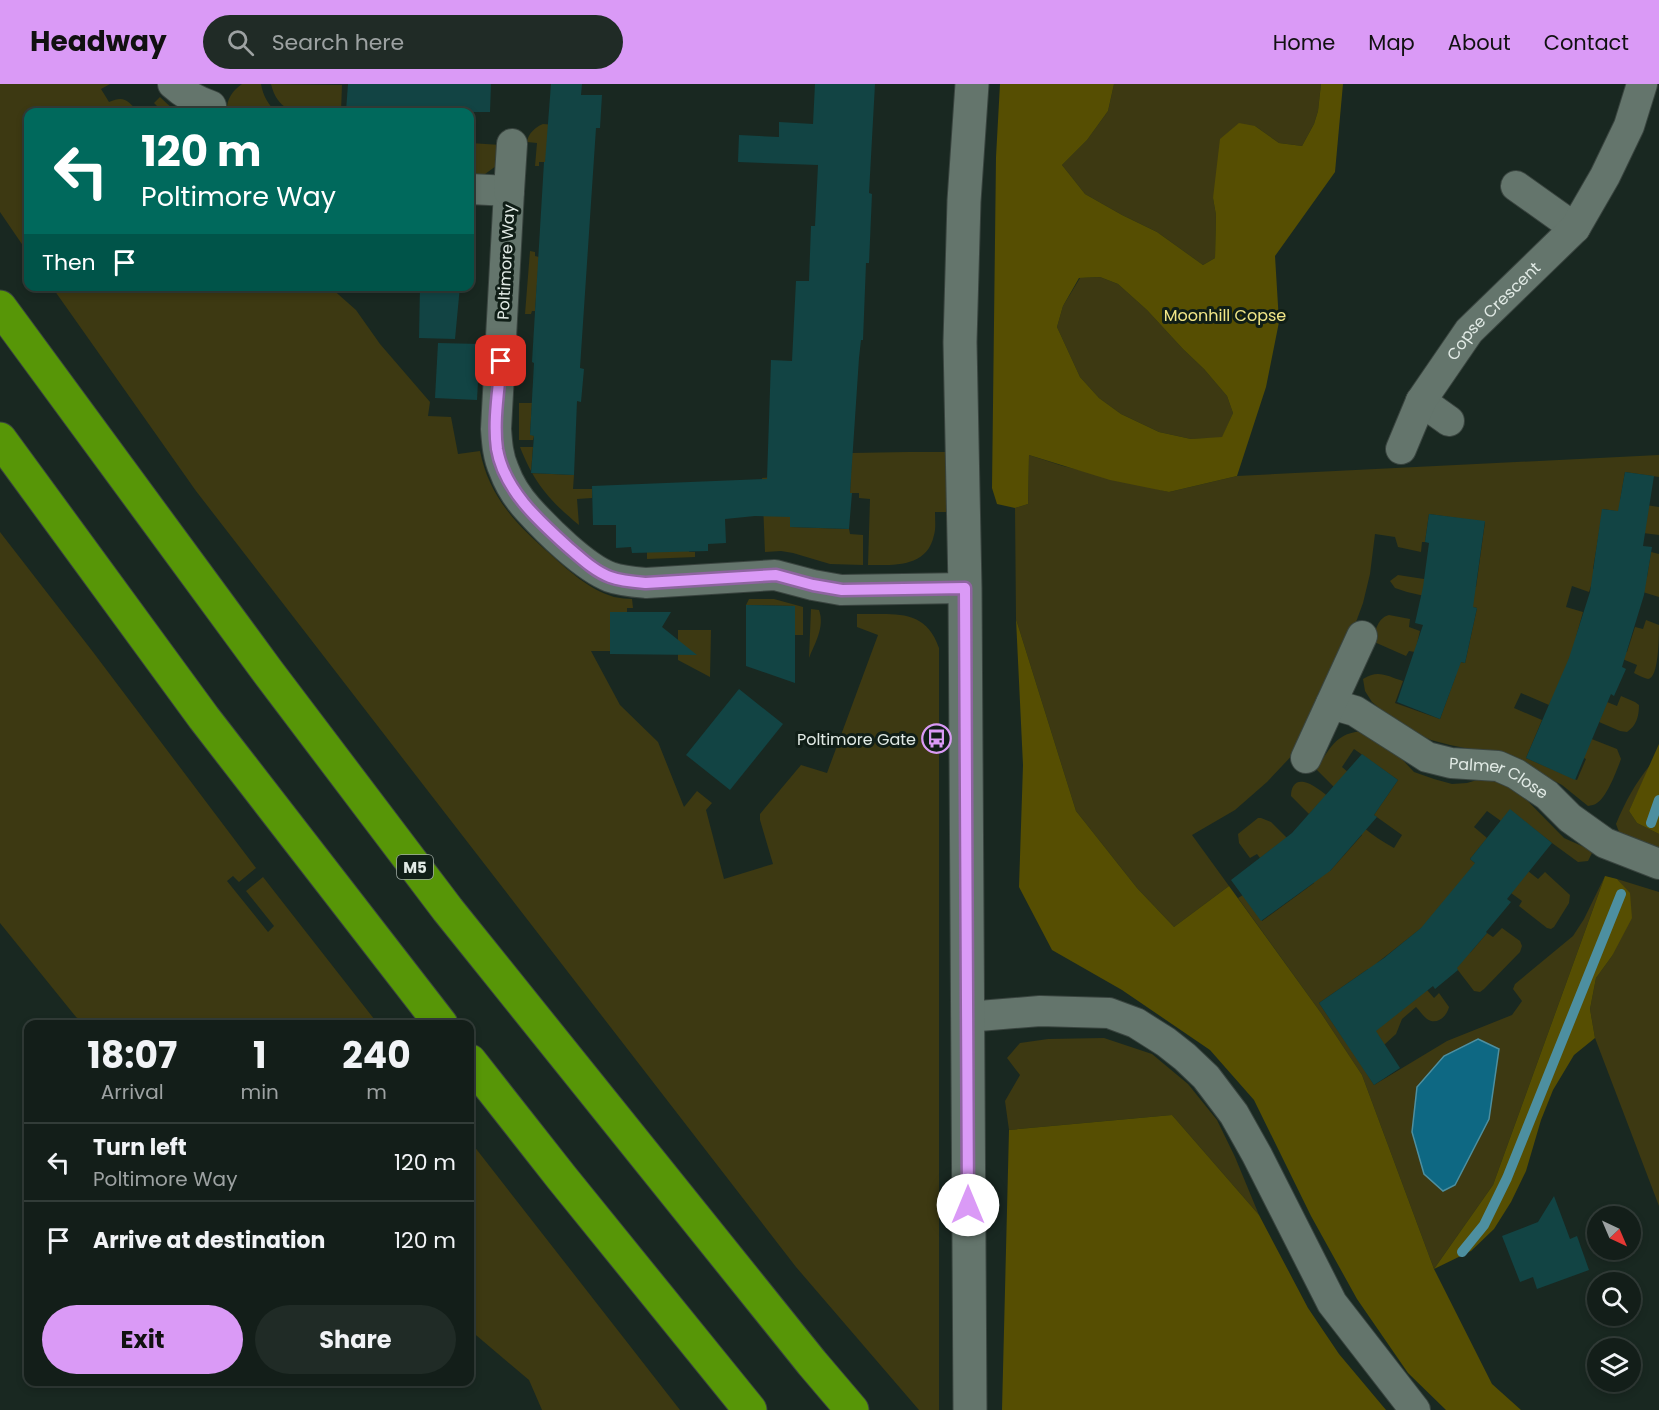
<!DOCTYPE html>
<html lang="en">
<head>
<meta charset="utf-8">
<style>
  :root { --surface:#131e19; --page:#202b26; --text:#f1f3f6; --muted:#9da2a2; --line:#323c38; --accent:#da9af6 }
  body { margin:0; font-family:Poppins,sans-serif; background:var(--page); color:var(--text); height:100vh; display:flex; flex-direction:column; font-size:22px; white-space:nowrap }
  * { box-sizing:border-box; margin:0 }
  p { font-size:20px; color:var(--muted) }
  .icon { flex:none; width:33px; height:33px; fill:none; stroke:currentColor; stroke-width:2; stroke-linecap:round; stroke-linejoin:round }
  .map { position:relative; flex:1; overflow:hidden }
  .drawer { position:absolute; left:24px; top:936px; width:450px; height:366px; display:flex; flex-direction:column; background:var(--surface); border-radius:12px; box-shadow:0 3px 9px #0003,0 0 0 2px var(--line) }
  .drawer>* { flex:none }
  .banner { position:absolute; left:24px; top:24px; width:450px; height:183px; border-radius:12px; box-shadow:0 3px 9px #0003,0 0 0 2px var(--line); background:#00695c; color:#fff; overflow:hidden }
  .needle { width:39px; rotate:136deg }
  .tools { position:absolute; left:1587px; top:1122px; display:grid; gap:12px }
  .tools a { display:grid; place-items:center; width:54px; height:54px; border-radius:50%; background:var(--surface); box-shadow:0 3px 9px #0003,0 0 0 2px var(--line); font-size:30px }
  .pin { position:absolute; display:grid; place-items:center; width:51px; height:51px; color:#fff; margin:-26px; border-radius:12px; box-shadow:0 3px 9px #0006 }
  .me { position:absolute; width:66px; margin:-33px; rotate:0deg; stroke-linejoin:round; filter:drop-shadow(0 0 4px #0008) }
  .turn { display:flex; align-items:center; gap:21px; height:126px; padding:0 18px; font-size:27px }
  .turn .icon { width:78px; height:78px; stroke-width:2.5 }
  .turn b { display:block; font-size:42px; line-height:51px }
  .then { display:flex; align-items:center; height:57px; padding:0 18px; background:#0003; gap:12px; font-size:22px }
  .eta { display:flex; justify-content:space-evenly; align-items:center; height:102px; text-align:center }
  .eta b { font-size:36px; font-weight:700; line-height:42px }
  .button { display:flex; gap:12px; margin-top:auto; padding:12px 18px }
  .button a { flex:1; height:69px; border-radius:36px; background:var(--accent); color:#111; font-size:24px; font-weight:700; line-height:69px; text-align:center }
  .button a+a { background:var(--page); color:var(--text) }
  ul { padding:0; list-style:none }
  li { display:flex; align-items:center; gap:18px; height:78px; padding:0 18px; border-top:2px solid var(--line) }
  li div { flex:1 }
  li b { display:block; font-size:22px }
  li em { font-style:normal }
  header { display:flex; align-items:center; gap:36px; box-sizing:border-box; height:84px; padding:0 30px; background:var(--accent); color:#111 }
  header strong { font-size:28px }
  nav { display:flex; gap:33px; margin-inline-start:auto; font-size:21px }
  .search { width:420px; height:54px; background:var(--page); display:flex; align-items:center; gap:15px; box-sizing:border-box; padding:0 21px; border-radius:33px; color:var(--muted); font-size:22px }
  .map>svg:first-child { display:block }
  .green { fill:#3d3912; fill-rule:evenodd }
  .forest { fill:#564e02; fill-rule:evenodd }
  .water { fill:#0e6883; stroke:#4d8fa0; stroke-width:1.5 }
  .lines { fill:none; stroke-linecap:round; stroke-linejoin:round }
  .stream { stroke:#4d8fa0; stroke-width:10 }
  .building { fill:#124444 }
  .street-casing { stroke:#39443f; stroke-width:32 }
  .secondary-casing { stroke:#39443f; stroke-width:35 }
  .highway-casing { stroke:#39443f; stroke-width:35 }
  .street { stroke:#64756c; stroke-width:30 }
  .secondary { stroke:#64756c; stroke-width:33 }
  .highway { stroke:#579607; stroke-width:33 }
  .route-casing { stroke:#8e64a0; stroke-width:15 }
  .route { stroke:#da9af6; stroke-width:10 }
  .labels { text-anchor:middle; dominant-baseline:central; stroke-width:6; stroke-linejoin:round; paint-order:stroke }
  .shield { fill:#101e17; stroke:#a2ada7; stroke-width:1.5 }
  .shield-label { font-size:15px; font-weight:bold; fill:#e1eae5 }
  .street-label { font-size:16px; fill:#e1eae5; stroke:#101e17 }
  .park-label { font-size:16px; fill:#f1e687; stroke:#101e17 }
  .poi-label { font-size:16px; fill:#e1eae5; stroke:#101e17; text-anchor:end }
</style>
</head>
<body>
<header>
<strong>Headway</strong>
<div class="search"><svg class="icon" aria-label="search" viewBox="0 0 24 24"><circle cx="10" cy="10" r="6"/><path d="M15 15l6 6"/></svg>Search here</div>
<nav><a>Home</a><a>Map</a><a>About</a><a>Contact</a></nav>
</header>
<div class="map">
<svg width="1659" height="1326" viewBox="0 0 1659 1326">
  <rect width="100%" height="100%" fill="#192821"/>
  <g class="green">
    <path d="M 0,0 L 110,0 L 101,5 L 109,18 C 125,11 127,17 139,28 L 28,28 L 28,169 L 0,128 Z"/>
    <path d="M 242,0 L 261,0 C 263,12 268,20 276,28 L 227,28 C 226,16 232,7 242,0 Z"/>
    <path d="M 271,0 L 342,1 L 341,28 C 311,29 280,37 271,0 Z"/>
    <path d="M 1114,0 L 1321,0 L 1318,27 L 1314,40 L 1302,62 L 1279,59 L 1255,42 L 1213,114 L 1216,131 L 1215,174 L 1203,181 L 1157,148 L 1122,131 L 1085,110 L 1062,81 L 1087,56 L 1108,27 Z"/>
    <path d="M 160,13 L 176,28 L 163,28 L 154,19 Z"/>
    <path d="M 543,40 L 557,41 L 545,78 L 539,78 L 539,82 L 535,82 L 537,59 L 527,58 C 528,50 535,43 543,40 Z"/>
    <path d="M 470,59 L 501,61 L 496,82 L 481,93 L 470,93 Z"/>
    <path d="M 530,167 L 535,168 L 535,172 L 539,173 L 535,227 L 532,227 L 531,230 L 525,230 Z"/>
    <path d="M 1100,193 L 1118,200 L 1147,226 L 1183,265 L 1204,285 L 1227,312 L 1233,329 L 1222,354 L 1191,355 L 1159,348 L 1121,330 L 1099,314 L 1080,293 L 1057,243 L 1063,222 L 1080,194 Z"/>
    <path d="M 52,203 L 330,203 L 356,226 L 380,260 L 430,318 L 428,332 L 451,333 L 458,370 L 480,367 C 489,412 515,439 549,469 C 568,486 588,505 614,513 C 620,514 627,515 632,515 L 633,524 L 627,524 L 627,528 L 610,529 L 610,567 L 591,567 L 620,621 L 658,658 L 684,723 L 697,707 L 712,719 L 706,726 L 724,795 L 773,780 L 760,736 L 760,730 L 801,681 L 827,689 L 878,551 L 857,543 L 857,530 C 893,531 925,523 939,564 L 939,1326 L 919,1326 L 796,1183 L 196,407 Z"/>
    <path d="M 519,319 L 532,319 L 530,350 L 534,352 L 533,356 L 519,356 Z"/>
    <path d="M 520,363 L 533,363 L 531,389 L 574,391 L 573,405 L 592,405 L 592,414 L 577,415 L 579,441 C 550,417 534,399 520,363 Z"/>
    <path d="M 908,368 L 948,368 L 947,428 L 935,428 C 935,436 936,444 934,451 C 927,484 894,481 868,481 L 870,415 L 859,414 L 859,409 L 850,409 L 852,369 Z"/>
    <path d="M 1029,371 L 1063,382 L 1169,408 L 1237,392 L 1659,371 L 1659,393 L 1625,388 L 1620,417 L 1659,423 L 1659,451 L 1643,449 L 1646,432 L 1603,425 L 1593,485 L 1647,493 L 1651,468 L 1659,470 L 1659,513 L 1594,493 L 1589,508 L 1572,502 L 1566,523 L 1583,528 L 1576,553 L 1627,568 L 1635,543 L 1643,545 L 1646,536 L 1659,541 C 1659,551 1659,595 1648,595 C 1644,594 1638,591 1634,589 L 1637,581 L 1620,574 L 1551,617 L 1549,621 L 1521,609 L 1514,624 L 1542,636 L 1526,674 L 1577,696 L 1586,675 L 1576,670 L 1584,652 L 1617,665 L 1621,675 C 1617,686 1607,713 1597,719 C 1595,721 1591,721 1588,722 L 1562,701 L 1509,673 L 1450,661 L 1431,656 L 1412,647 L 1384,628 L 1372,618 L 1365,607 L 1363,595 C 1378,585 1387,592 1403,597 L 1395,619 L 1440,635 L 1456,591 L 1423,579 L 1425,570 L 1465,579 L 1477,524 L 1407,508 L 1395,504 L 1390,497 L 1398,491 L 1476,503 L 1485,438 L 1429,430 L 1425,458 L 1422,458 L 1421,468 L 1398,463 L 1395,453 L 1375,450 L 1370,490 L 1363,519 L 1352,549 L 1298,665 L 1267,698 L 1235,726 L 1192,751 L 1229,802 L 1174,843 L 1137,804 L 1076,727 L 1016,535 L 1015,424 L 1028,420 Z"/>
    <path d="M 801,391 L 791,411 L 790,443 L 849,445 L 850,450 L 863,451 L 863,481 L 830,480 L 793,469 L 781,467 L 765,468 L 762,394 Z"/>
    <path d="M 0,448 L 93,568 L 256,784 L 239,798 L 233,792 L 227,797 L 268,848 L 274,842 L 246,807 L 263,793 L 378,940 L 86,940 L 76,933 L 0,839 Z"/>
    <path d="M 689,460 L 689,468 L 695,468 L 695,473 L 647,475 L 647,468 Z"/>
    <path d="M 749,515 L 774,515 L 803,523 L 803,551 L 795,551 L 795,522 L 746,521 Z"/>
    <path d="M 811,525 L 819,526 C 825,543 815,559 809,574 Z"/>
    <path d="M 1389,531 L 1410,535 L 1409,543 L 1420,547 L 1415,568 L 1409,567 L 1406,572 L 1372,557 C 1376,547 1377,534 1389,531 Z"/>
    <path d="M 678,546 L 711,546 L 710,593 L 678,576 Z"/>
    <path d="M 1621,612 L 1635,618 L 1639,621 C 1639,633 1636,642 1627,648 L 1620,647 L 1599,638 L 1607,618 L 1617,622 Z"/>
    <path d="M 1363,647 L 1397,670 L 1414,688 L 1434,695 L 1452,700 L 1467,699 L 1487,693 L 1518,707 L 1564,754 L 1593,767 L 1588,777 L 1578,778 L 1552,759 L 1510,726 L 1501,737 L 1487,727 L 1474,743 L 1487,754 L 1470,775 L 1502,801 L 1470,869 L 1487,849 L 1493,853 L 1502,844 L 1520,857 L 1522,862 L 1520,868 L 1484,905 L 1480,908 L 1474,907 L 1424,842 L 1377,879 L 1427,906 L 1434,914 L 1439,909 L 1449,923 C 1447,932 1437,942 1427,935 C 1423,932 1420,927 1416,923 L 1402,935 L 1396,950 L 1385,960 L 1358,976 L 1374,1001 L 1447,957 L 1512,931 L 1522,917 L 1513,905 L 1515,900 L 1573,852 L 1584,835 L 1605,792 L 1493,1101 L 1434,1185 L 1362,991 L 1321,929 L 1238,814 L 1243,811 L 1262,837 L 1314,799 L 1284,756 L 1260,774 L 1257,770 L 1250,774 L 1239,759 L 1238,750 L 1258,734 L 1261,734 L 1271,738 L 1290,757 L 1330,787 L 1362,751 L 1322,716 L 1309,730 L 1291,712 C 1291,703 1295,696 1304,698 C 1318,700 1351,733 1363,743 C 1372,751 1383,758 1394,764 L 1402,751 L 1374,731 L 1398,696 L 1354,665 L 1342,683 L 1349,689 L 1337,706 L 1316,685 C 1331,664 1335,649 1363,647 ZM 1368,885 L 1387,911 L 1347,960 L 1319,919 Z"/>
    <path d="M 1651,680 L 1629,727 L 1637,739 L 1659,750 L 1659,765 L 1619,748 L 1616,740 C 1625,718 1636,698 1651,680 Z"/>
    <path d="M 1528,787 L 1538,795 L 1545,788 L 1570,811 L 1569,819 L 1554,843 L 1551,845 L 1547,844 L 1519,822 L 1522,817 L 1511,809 Z"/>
    <path d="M 1617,795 L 1659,808 L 1659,1122 L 1595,954 L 1590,925 L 1596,894 L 1612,872 L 1629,809 Z"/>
    <path d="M 1104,954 L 1152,970 L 1188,1000 L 1217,1036 L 1235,1073 L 1259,1131 L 1172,1031 L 1009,1046 L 1005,1017 L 1020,991 L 1007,974 L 1020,959 L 1048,955 Z"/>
    <path d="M 470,1057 L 680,1326 L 542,1326 L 529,1296 L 470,1246 Z"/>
  </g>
  <g class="forest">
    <path d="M 1000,0 L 1114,0 L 1108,27 L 1087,56 L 1062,81 L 1085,110 L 1122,131 L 1157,148 L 1203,181 L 1215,174 L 1216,131 L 1213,114 L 1220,55 L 1239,39 L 1255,42 L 1279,59 L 1302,62 L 1314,40 L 1318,27 L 1321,0 L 1343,0 L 1335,88 L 1275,172 L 1279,238 L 1266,303 L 1237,392 L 1169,408 L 1110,396 L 1029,371 L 1028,420 L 1015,424 L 997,420 L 992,404 L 996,73 ZM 1100,193 L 1118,200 L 1147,226 L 1183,265 L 1204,285 L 1227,312 L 1233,329 L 1222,353 L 1191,355 L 1159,348 L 1121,330 L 1099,314 L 1080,293 L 1057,243 L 1063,222 L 1079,194 Z"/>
    <path d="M 1016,535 L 1076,727 L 1137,804 L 1174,843 L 1229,802 L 1321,929 L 1362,991 L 1434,1185 L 1493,1101 L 1605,792 L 1617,795 L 1630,809 L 1632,834 L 1612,872 L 1596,894 L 1590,925 L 1595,954 L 1574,971 L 1553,1006 L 1541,1036 L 1526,1087 L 1511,1118 L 1494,1145 L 1471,1167 L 1434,1185 L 1492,1300 L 1521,1326 L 1446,1326 L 1408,1289 L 1357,1215 L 1311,1132 L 1254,1016 L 1210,966 L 1122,906 L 1052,866 L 1019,803 L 1023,681 Z"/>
    <path d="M 1659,660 L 1659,750 L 1637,739 L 1629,727 Z"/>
    <path d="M 1172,1031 L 1259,1131 L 1308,1224 L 1339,1270 L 1386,1326 L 1002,1326 L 1009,1046 Z"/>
  </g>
  <path class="water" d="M 1478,955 L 1499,965 L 1489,1035 L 1455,1101 L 1443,1107 L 1424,1090 L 1412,1048 L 1417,1003 L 1444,972 Z"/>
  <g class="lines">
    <g class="stream">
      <path d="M 1651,739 L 1659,716"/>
      <path d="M 1462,1168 L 1484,1141 L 1507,1094 L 1621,810"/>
    </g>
  </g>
  <g class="building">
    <path d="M 348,0 L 491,0 L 490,28 L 368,28 L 346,27 Z"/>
    <path d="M 551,0 L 582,0 L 581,11 L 602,11 L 600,44 L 596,44 L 580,284 L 584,285 L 581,318 L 577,317 L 574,391 L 531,389 L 534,352 L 530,351 L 534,279 L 532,278 L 544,78 L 545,78 Z"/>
    <path d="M 815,0 L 875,0 L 869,109 L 872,110 L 869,179 L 866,179 L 863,256 L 861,256 L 859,274 L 850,409 L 852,409 L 849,445 L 790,443 L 790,433 L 755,432 L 725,435 L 726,459 L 708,460 L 708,467 L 632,469 L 631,463 L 616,464 L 616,441 L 593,441 L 592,402 L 767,395 L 771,276 L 792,277 L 796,197 L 809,197 L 811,142 L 815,142 L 818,81 L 738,78 L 739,51 L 779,53 L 779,38 L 813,40 Z"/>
    <path d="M 420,202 L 460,202 L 455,255 L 419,254 Z"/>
    <path d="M 438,259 L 480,260 L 477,316 L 435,314 Z"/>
    <path d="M 1625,388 L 1654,392 L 1643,462 L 1652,463 L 1644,511 L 1622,583 L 1626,585 L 1614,612 L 1611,610 L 1575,696 L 1526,674 L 1569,574 L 1590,508 L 1602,425 L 1618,427 Z"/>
    <path d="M 1429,430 L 1485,437 L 1473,523 L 1477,524 L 1465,579 L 1461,578 L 1440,635 L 1397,618 L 1423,541 L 1415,539 L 1423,503 L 1429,459 L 1425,458 Z"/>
    <path d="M 746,521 L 795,522 L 795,599 L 746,582 Z"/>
    <path d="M 610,528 L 671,528 L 662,543 L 697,571 L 610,570 Z"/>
    <path d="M 739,605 L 783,640 L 730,706 L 686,671 Z"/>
    <path d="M 1362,670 L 1398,696 L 1374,731 L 1377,733 L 1330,787 L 1261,837 L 1231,796 L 1292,749 Z"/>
    <path d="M 1510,725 L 1552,759 L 1507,815 L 1511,818 L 1486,848 L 1487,849 L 1457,884 L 1458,886 L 1435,905 L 1433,902 L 1376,947 L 1400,984 L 1374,1001 L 1319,919 L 1384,874 L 1421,844 L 1475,779 L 1470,775 Z"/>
    <path d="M 1554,1112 L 1570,1155 L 1577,1152 L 1589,1186 L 1537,1205 L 1533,1193 L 1520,1198 L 1502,1152 L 1538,1138 Z"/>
  </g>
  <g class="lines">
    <defs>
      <g id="street">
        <path d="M 173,0 C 184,10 197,17 211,22"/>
        <path d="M 1516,102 L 1575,144"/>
        <path d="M 470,105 L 509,107 L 496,345 C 497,359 498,373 504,386 C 509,400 518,414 528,425 C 547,446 584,483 610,493 C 621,497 634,498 646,499 L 775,491 L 813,501 L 841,506 L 965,504"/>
        <path d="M 509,107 L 512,60"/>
        <path d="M 1421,317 L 1449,337"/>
        <path id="s1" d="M 1401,365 L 1421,317 L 1469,247 L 1575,144 L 1605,92 L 1629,42 L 1642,0"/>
        <path id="s2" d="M 1331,620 L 1355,627 L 1427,673 L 1451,679 L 1498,682 L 1516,690 L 1547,711 L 1570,734 L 1605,759 L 1659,780"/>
        <path d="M 1306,674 L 1362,552"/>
        <path d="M 967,933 L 1040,927 L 1109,929 L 1136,939 L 1166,958 L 1185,973 L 1206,993 L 1234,1030 L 1257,1071 L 1332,1219 L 1415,1326"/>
      </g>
      <path id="secondary" d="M 970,1326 L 965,504 L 960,258 L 964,117 L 972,0"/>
      <g id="highway">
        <path d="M 0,223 L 268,588 L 448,826 L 812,1279 L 852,1326"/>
        <path d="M 0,355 L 204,634 L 441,940"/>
        <path d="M 470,977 L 562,1094 L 750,1326"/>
      </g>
    </defs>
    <use href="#street" class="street-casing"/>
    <use href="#secondary" class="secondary-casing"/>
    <use href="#highway" class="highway-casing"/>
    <use href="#street" class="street"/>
    <use href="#secondary" class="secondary"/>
    <use href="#highway" class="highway"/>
  </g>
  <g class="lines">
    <defs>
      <path id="route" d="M 501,277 C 499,305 493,336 497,365 C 504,406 539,437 569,464 C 581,474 594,487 610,493 C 621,497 634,498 646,499 L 776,491 L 813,501 L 842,506 L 965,504 L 968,1121"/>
    </defs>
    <use href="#route" class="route-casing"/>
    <use href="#route" class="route"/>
  </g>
  <defs>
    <symbol id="bus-ring" viewBox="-11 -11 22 22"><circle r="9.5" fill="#101e17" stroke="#da9af6" stroke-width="1.5"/><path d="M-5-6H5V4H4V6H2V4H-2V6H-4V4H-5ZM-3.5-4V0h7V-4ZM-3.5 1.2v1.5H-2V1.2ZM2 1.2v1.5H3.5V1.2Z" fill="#da9af6"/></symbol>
  </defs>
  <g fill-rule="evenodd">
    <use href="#bus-ring" x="920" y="638" width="33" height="33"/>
  </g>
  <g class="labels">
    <rect class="shield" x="397" y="771" width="36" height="24" rx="4.5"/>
    <g class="shield-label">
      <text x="415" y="783">M5</text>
    </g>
    <g class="street-label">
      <text transform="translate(506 178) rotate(-87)">Poltimore Way</text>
      <text stroke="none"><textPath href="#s1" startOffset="168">Copse Crescent</textPath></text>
      <text stroke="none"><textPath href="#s2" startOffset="186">Palmer Close</textPath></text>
    </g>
    <g class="park-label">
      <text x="1225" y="231">Moonhill Copse</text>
    </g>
    <g class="poi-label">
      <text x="916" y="655">Poltimore Gate</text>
    </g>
  </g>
</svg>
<div class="tools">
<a><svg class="needle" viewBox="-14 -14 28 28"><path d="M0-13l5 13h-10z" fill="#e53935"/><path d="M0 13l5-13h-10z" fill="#9da2a2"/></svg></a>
<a><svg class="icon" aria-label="search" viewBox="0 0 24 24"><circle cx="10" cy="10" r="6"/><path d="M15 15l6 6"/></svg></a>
<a><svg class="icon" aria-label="layers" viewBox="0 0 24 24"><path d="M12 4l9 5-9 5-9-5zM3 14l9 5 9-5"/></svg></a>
</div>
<div class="pin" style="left:501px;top:277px;background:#d93025"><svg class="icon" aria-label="arrive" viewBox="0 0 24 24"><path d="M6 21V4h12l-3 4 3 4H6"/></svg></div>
<svg class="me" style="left:968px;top:1121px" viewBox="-20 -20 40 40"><circle r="19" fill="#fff"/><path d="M0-13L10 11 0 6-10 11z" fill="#da9af6"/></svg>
<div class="banner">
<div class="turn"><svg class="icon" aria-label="left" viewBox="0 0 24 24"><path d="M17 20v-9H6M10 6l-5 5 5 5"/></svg><div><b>120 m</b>Poltimore Way</div></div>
<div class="then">Then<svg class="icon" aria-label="arrive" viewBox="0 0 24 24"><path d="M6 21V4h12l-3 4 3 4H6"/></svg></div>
</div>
<section class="drawer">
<div class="eta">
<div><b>18:07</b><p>Arrival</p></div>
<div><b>1</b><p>min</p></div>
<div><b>240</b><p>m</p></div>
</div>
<ul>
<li><svg class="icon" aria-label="left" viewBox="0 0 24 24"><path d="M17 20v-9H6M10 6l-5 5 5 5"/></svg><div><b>Turn left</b><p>Poltimore Way</p></div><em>120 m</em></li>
<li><svg class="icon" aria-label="arrive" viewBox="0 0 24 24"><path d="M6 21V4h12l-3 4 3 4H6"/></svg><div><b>Arrive at destination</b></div><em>120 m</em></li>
</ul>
<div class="button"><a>Exit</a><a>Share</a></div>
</section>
</div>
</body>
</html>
